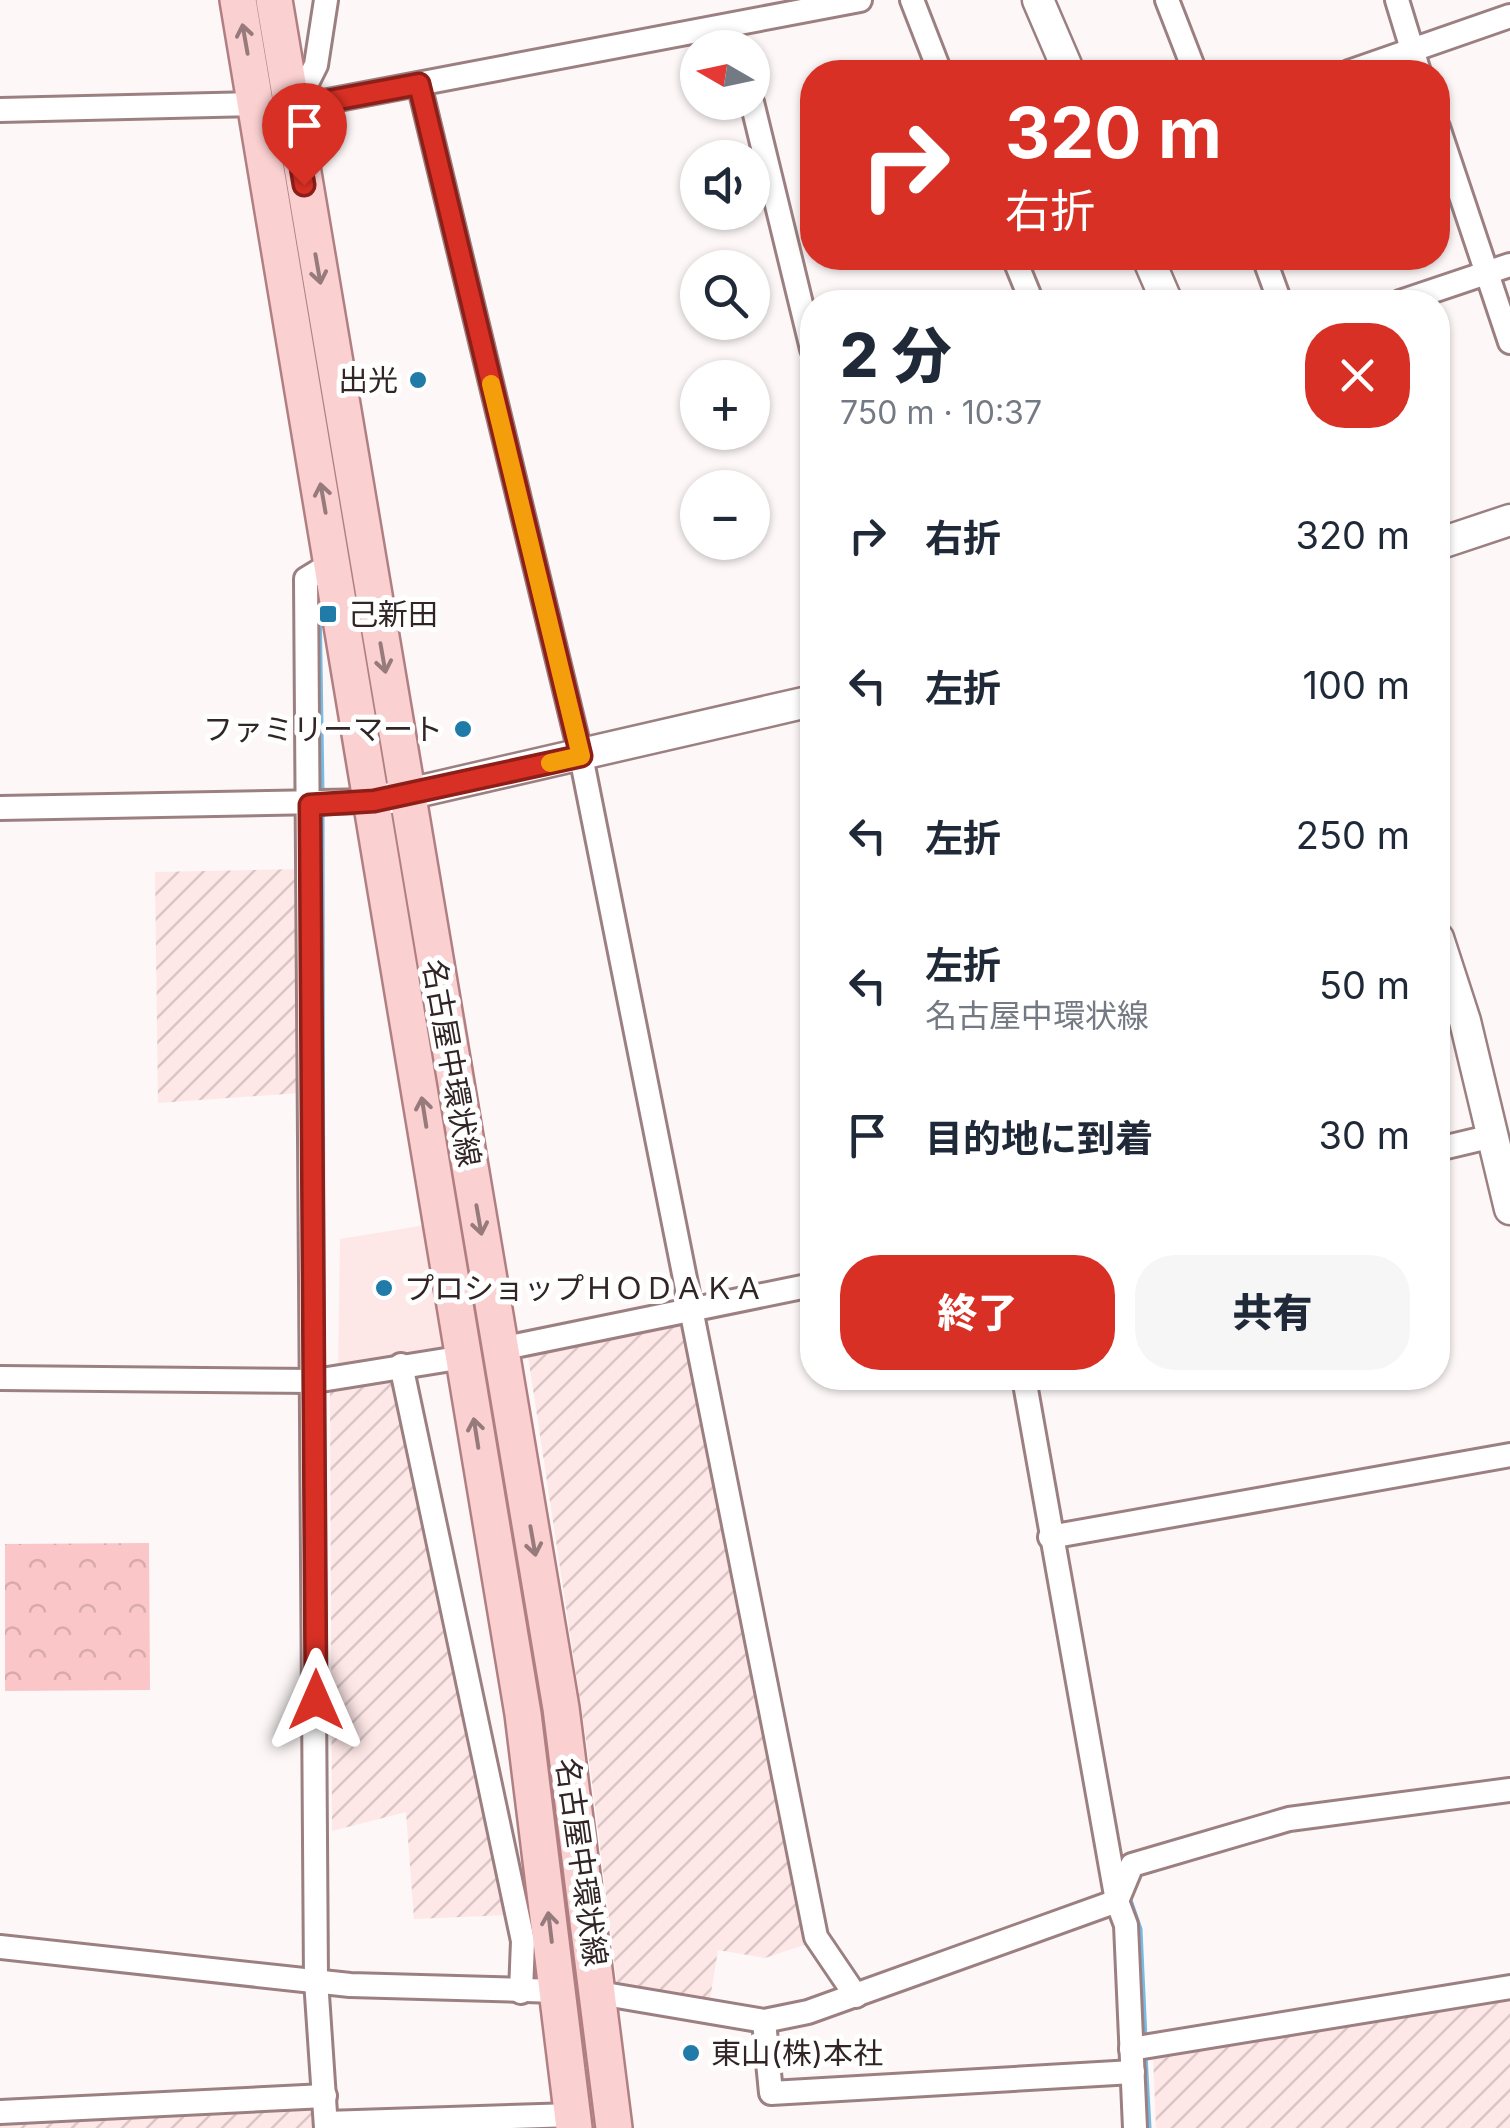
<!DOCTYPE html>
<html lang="ja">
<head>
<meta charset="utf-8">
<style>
  :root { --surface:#fff; --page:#f6f6f7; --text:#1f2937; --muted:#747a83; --accent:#d93025 }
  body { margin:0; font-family:Inter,"Noto Sans JP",sans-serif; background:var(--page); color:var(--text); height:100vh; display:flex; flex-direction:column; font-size:38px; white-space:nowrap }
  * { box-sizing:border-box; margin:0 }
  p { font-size:32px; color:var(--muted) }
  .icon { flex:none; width:55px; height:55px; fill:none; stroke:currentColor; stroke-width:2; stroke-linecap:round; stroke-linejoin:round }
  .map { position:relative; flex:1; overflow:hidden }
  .side { position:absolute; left:800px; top:290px; width:650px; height:1100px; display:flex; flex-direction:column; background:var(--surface); border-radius:40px; box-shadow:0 2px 8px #0004 }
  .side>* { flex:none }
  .hud { position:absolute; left:800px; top:60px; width:650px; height:210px; border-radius:40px; box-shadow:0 2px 8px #0004; background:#d93025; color:#fff; overflow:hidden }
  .needle { width:65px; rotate:279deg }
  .buttons { position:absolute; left:680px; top:30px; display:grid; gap:20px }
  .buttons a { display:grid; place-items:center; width:90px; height:90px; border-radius:50%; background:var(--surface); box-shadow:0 2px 8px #0004; font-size:50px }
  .pin { position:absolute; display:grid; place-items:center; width:85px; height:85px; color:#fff; margin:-102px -42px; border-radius:50% 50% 50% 0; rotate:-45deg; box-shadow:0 0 10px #0007 }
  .pin .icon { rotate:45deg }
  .me { position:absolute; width:110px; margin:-55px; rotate:0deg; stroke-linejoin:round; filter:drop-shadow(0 0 8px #0008) }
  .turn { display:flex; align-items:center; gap:35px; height:210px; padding:0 40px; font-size:45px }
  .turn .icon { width:130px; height:130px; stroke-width:2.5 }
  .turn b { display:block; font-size:70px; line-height:85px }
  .round { display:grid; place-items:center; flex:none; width:105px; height:105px; border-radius:40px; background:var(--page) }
  .headline { display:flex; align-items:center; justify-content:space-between; height:170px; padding:0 40px }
  h1 { font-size:60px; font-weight:800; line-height:75px }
  .action { display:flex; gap:20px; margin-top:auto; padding:20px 40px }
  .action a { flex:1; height:115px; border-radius:40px; background:var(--accent); color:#fff; font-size:40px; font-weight:800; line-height:115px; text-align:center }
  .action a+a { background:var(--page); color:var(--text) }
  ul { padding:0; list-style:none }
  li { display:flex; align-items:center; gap:30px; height:150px; padding:0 40px }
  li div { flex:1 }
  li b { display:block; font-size:38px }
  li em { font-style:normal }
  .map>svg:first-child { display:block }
  .built { fill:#fee7e7 }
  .industrial { fill:url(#industrial-furrows) }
  .forest { fill:url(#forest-crowns) }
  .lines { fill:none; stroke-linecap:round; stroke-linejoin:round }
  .stream { stroke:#74bbe5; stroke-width:5 }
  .street-casing { stroke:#9c8081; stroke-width:28 }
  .secondary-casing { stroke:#9c8081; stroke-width:35 }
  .primary-casing { stroke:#b17f82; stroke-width:40 }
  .street { stroke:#fff; stroke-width:22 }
  .secondary { stroke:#fff; stroke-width:30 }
  .primary { stroke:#fad0d1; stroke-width:35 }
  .oneway { stroke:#967a7c }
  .route-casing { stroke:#8d1f18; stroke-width:25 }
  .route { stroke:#d93025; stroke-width:18 }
  .slow { stroke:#f59e0b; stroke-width:18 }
  .poi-dot { fill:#207ba9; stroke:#fff; stroke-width:4 }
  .labels { text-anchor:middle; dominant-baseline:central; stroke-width:10; stroke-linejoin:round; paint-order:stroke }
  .poi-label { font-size:30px; fill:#312526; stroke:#fff; text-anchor:start }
  .street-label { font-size:30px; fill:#312526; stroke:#fff }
</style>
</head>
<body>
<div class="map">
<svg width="1510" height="2128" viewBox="0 0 1510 2128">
  <defs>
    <pattern id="industrial-furrows" width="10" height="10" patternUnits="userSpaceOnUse" patternTransform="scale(2.5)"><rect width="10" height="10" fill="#fee7e7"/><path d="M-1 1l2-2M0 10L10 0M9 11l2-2" fill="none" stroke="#dac6c6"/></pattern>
    <pattern id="forest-crowns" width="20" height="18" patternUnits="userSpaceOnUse" patternTransform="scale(2.5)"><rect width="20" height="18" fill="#fbc6c7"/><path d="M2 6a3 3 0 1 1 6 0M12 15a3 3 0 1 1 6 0" fill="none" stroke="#d8aaab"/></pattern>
  </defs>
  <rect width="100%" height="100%" fill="#fdf7f7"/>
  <path class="built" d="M 426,1225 L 446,1347 L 338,1370 L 340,1239 Z"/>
  <g class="industrial">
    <path d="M 305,869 L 300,1093 L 158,1103 L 155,872 Z"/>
    <path d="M 685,1316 L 816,1941 L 765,1958 L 718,1950 L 709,2005 L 618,1992 L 590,1766 L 528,1356 Z"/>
    <path d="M 398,1371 L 512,1915 L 414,1919 L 406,1812 L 332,1831 L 330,1388 Z"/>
    <path d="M 1510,1996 L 1510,2128 L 1156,2128 L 1153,2054 Z"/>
    <path d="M 321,2103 L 323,2128 L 0,2128 L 0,2118 Z"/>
  </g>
  <path class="forest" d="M 149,1543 L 150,1690 L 5,1691 L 5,1544 Z"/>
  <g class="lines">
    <g class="stream">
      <path d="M 319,596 L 322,793"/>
      <path d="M 322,809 L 323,1373"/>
      <path d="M 1129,1897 L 1140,1929 L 1145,2039"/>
      <path d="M 1145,2055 L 1149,2128"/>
    </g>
    <defs>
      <g id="street">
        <path d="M 912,0 L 940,72"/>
        <path d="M 1167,0 L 1195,72"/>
        <path d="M 1397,0 L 1419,72"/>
        <path d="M 1349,72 L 1510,16"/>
        <path d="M 419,84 L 581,756 L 816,1937 L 856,1996"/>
        <path d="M 288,91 L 306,85 L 316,65 L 326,0"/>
        <path d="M 752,102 L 812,349"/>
        <path d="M 291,108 L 860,0"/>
        <path d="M 0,110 L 256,104"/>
        <path d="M 1438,127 L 1510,342"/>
        <path d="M 1014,258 L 1032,302"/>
        <path d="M 1264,258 L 1280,302"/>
        <path d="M 1400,302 L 1510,265"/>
        <path d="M 0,808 L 374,801"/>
        <path d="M 1438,1149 L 1493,1136"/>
        <path d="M 500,1349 L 812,1285"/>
        <path d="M 401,1365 L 523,1941 L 521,1992"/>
        <path d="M 0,1378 L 315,1381 L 464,1357"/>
        <path d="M 1024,1378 L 1117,1901 L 1126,1925 L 1135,2128"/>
        <path d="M 1050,1537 L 1510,1455"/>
        <path d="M 0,1947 L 350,1985 L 558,1991"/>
        <path d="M 599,1993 L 764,2021 L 808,2012 L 1117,1901 L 1132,1865 L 1289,1819 L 1510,1790"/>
        <path d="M 764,2021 L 771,2093 L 1133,2072"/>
        <path d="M 1131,2049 L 1510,1987"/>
        <path d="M 0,2112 L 325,2096"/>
        <path d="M 326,2123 L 573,2115"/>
        <path d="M 326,2128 L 316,1980 L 306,579 L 334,562"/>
      </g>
      <g id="secondary">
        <path d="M 1038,0 L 1069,72"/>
        <path d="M 1148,258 L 1167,302"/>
        <path d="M 1438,544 L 1510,520"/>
        <path d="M 386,799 L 812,701"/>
        <path d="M 1438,938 L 1465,1021 L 1510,1209"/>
      </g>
      <g id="primary">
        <path d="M 238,0 L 523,1714 L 574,2128"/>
        <path d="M 274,0 L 561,1708 L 614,2128"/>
      </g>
    </defs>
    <use href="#street" class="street-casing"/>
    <use href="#secondary" class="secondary-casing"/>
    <use href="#primary" class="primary-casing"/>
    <use href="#street" class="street"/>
    <use href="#secondary" class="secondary"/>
    <use href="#primary" class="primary"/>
  </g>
  <defs><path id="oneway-shaft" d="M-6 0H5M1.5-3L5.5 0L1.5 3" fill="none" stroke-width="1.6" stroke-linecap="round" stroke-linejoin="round" transform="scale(2.5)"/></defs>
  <g class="oneway">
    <use href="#oneway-shaft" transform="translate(245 39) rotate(-100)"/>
    <use href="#oneway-shaft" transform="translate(318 269) rotate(80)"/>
    <use href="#oneway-shaft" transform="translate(323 498) rotate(-100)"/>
    <use href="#oneway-shaft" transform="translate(383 658) rotate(80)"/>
    <use href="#oneway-shaft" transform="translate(424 1112) rotate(-99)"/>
    <use href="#oneway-shaft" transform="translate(479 1220) rotate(80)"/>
    <use href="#oneway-shaft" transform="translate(476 1433) rotate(-99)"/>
    <use href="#oneway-shaft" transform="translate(533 1541) rotate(80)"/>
    <use href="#oneway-shaft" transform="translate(550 1927) rotate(-97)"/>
  </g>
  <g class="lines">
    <defs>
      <path id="route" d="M 304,185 L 291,108 L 419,84 L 581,756 L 374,801 L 310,805 L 316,1700"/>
    </defs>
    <use href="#route" class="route-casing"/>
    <use href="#route" class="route"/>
    <path class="slow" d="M 491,384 L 581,756 L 550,763"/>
  </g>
  <g class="poi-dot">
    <circle cx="418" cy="380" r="10"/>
    <rect x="318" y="604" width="20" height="20" rx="5"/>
    <circle cx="463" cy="729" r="10"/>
    <circle cx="384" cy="1288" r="10"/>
    <circle cx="691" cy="2053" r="10"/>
  </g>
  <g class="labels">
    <g class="poi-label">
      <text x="398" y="380" text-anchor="end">出光</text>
      <text x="348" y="614">己新田</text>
      <text x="443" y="729" text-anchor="end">ファミリーマート</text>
      <text x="404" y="1288">プロショップＨＯＤＡＫＡ</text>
      <text x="711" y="2053">東山(株)本社</text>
    </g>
    <g class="street-label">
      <text transform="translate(452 1063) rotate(80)">名古屋中環状線</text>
      <text transform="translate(582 1862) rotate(82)">名古屋中環状線</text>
    </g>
  </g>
</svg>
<div class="buttons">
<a><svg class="needle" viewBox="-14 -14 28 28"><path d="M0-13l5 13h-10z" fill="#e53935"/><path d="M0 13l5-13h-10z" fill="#747a83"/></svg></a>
<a><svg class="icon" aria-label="sound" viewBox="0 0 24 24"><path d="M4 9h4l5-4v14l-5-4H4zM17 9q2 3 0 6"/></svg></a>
<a><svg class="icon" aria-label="search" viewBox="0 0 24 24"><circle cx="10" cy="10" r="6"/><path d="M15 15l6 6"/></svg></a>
<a>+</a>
<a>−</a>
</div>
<div class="pin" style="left:304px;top:185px;background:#d93025"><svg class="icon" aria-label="arrive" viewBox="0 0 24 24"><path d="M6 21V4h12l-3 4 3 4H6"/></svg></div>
<svg class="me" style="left:316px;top:1700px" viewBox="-20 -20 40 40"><path d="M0-17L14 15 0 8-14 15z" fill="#d93025" stroke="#fff" stroke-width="4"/></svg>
<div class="hud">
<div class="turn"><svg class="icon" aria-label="right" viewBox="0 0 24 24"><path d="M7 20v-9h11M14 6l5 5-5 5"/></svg><div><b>320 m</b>右折</div></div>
</div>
<section class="side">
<div class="headline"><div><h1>2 分</h1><p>750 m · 10:37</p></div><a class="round" style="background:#d93025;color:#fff"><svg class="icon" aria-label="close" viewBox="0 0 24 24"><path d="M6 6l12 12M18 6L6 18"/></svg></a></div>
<ul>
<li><svg class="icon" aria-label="right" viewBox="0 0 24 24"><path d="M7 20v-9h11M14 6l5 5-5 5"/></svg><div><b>右折</b></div><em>320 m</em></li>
<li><svg class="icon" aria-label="left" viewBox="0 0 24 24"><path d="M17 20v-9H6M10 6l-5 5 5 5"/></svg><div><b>左折</b></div><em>100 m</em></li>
<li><svg class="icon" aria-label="left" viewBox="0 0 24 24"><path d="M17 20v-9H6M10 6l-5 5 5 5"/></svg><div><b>左折</b></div><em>250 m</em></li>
<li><svg class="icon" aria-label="left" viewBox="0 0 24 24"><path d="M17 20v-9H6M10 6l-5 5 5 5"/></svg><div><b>左折</b><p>名古屋中環状線</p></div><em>50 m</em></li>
<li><svg class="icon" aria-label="arrive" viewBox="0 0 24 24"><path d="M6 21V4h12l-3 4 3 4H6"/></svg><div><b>目的地に到着</b></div><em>30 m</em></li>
</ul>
<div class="action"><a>終了</a><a>共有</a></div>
</section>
</div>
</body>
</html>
